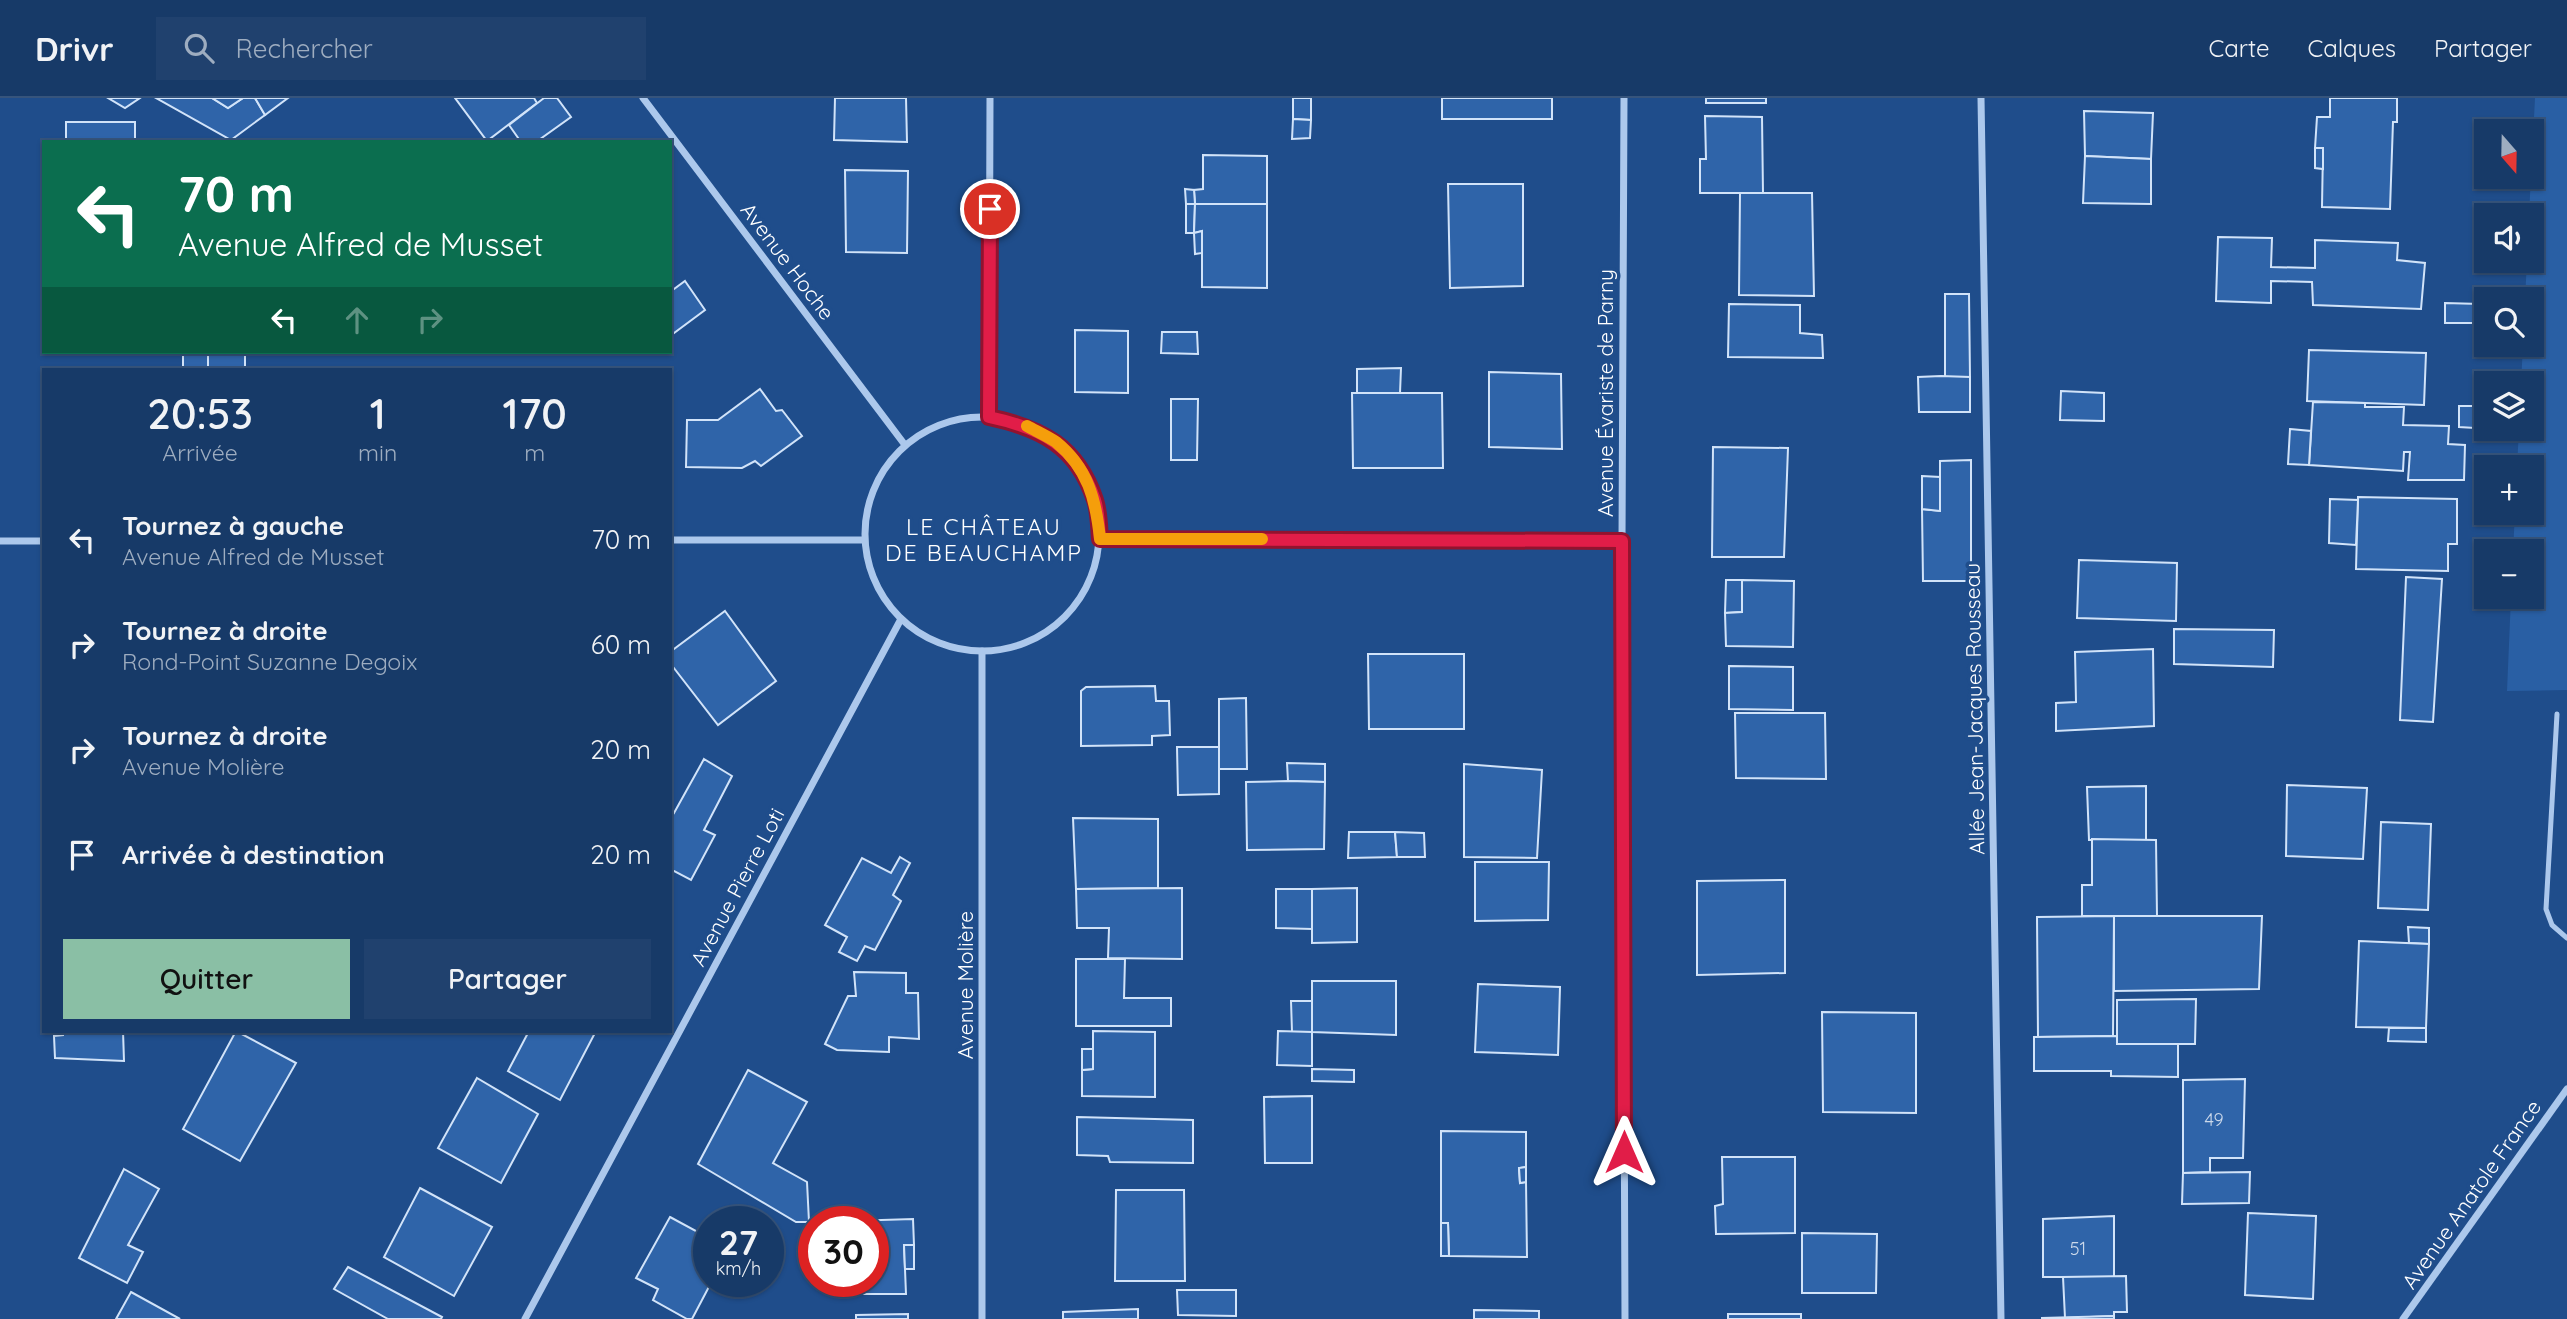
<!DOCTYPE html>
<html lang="fr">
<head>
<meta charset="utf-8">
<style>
  :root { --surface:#173a68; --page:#20416e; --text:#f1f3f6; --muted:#9eadc0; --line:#36547c; --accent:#8abfa5 }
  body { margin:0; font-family:Quicksand,sans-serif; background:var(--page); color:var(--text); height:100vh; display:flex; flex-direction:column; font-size:26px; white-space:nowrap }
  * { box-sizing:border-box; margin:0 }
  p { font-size:23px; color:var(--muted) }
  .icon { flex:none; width:38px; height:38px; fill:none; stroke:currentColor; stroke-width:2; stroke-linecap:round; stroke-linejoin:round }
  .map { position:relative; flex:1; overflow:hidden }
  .details { position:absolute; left:42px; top:270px; width:630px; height:665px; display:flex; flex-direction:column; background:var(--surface); border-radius:0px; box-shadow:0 2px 5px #0004,0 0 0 2px var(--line) }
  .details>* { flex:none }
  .guide { position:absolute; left:42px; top:42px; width:630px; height:214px; border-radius:0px; box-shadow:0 2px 5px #0004,0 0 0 2px var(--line); background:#0b6e4f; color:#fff; overflow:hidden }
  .needle { width:46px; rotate:160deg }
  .controls { position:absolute; left:2474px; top:21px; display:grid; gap:14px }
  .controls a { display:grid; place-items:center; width:70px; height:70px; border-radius:0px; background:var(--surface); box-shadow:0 2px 5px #0004,0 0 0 2px var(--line); font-size:35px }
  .speed { position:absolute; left:693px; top:1108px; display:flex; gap:14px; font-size:35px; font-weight:700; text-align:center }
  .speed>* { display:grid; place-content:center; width:91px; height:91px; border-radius:50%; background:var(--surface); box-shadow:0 2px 5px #0004,0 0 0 2px var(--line); line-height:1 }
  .speed small { font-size:18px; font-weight:400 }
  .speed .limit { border:10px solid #d22; background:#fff; color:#111 }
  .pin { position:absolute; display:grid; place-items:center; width:60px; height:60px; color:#fff; margin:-30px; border:4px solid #fff; border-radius:50%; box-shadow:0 2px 7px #0007 }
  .me { position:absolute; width:77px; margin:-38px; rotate:0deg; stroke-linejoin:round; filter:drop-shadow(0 0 5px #0008) }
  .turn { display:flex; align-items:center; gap:24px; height:147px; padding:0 21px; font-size:32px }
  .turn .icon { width:91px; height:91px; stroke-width:2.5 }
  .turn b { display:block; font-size:49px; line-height:60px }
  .lanes { display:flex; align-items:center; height:66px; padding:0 21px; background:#0003; justify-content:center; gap:35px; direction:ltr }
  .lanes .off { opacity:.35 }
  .eta { display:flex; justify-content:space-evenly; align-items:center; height:119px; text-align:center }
  .eta b { font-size:42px; font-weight:600; line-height:49px }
  .primary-button { display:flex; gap:14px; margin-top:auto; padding:14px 21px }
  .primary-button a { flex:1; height:80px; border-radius:0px; background:var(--accent); color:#111; font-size:28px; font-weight:600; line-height:80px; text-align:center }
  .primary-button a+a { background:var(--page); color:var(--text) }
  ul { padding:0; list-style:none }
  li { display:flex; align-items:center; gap:21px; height:105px; padding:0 21px }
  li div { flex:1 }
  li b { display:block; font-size:26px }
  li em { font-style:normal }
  header { display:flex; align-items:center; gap:42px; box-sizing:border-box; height:98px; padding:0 35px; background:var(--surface); border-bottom:2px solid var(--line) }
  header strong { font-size:33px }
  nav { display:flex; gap:38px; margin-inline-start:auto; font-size:24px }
  .search { width:490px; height:63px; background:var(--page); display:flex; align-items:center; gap:18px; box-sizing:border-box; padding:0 24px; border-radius:0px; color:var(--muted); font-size:26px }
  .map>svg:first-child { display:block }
  .green { fill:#295fa4 }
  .building { fill:#2f64a9; stroke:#d1e3f9; stroke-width:2 }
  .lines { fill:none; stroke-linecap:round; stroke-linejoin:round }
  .lane { stroke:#acc8ec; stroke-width:5 }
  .street { stroke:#acc8ec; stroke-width:7 }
  .route-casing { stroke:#92132f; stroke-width:18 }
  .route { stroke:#e11d48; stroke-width:12 }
  .slow { stroke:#f59e0b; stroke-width:12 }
  .labels { text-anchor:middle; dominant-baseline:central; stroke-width:7; stroke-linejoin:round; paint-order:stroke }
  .number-label { font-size:18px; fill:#cbd8ea }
  .street-label { font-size:21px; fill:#fff; stroke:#1f4d8b }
  .neighbourhood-label { font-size:23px; letter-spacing:2px; fill:#fff; stroke:#1f4d8b }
</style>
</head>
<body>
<header>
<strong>Drivr</strong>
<div class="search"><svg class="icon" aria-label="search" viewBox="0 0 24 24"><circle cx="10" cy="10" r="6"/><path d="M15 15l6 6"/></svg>Rechercher</div>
<nav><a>Carte</a><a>Calques</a><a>Partager</a></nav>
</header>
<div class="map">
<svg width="2567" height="1221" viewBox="0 0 2567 1221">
  <rect width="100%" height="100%" fill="#1f4d8b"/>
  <path class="green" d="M 2535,0 L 2567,0 L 2567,592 L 2507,593 L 2511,499 L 2532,499 L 2532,453 L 2513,453 L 2515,415 L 2532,415 L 2532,369 L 2517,369 L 2519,331 L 2532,331 L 2532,285 L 2521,285 L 2523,247 L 2532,247 L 2532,201 L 2525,201 L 2527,163 L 2532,163 L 2532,117 L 2529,117 Z"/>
  <g class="building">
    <path d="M 108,0 L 140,0 L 125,10 Z"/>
    <path d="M 156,0 L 212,0 L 228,10 L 243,0 L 255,0 L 265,17 L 231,42 Z"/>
    <path d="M 212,0 L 243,0 L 228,10 Z"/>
    <path d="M 255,0 L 288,0 L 265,17 Z"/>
    <path d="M 455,0 L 534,0 L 537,5 L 487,43 Z"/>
    <path d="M 544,0 L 557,0 L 571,19 L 536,44 L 521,44 L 509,27 Z"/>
    <path d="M 835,0 L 906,0 L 907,44 L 834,42 Z"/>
    <path d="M 1293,0 L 1311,0 L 1311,22 L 1293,21 Z"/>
    <rect x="1442" y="0" width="110" height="21"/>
    <rect x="1706" y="0" width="60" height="5"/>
    <path d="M 2330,0 L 2397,0 L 2397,24 L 2393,24 L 2390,111 L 2322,109 L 2323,50 L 2315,50 L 2317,19 L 2330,19 Z"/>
    <path d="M 2084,13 L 2153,15 L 2151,61 L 2085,58 Z"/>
    <path d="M 1705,18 L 1762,19 L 1763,95 L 1700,95 L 1700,61 L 1706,61 Z"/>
    <path d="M 1293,21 L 1311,22 L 1310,40 L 1292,41 Z"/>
    <rect x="66" y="24" width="69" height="20"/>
    <path d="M 2315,50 L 2323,50 L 2323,71 L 2315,70 Z"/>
    <path d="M 1203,57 L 1267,58 L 1267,106 L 1195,106 L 1194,92 L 1203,91 Z"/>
    <path d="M 2085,58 L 2151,61 L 2151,106 L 2083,105 Z"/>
    <path d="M 845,72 L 908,73 L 907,155 L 846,154 Z"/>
    <path d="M 1448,86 L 1523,86 L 1523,188 L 1450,190 Z"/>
    <path d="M 1185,91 L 1194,92 L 1195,106 L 1186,106 Z"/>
    <path d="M 1740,95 L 1812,95 L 1814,198 L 1739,197 Z"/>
    <path d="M 1186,106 L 1195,106 L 1194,135 L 1186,135 Z"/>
    <path d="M 1195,106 L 1267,106 L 1267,190 L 1202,189 L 1202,133 L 1194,135 Z"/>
    <path d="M 1202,133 L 1202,155 L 1195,156 L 1194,135 Z"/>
    <path d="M 2218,139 L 2272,140 L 2271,169 L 2315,170 L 2315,142 L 2398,145 L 2397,162 L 2425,165 L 2421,211 L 2313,207 L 2312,184 L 2271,183 L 2271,205 L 2216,203 Z"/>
    <path d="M 685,183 L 705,212 L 670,238 L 670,194 Z"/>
    <path d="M 1945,196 L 1969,196 L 1970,279 L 1945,279 Z"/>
    <path d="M 2445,205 L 2480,206 L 2479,225 L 2445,225 Z"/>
    <path d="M 1729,206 L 1800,207 L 1800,235 L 1822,237 L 1823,260 L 1728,259 Z"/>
    <path d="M 1075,232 L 1128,233 L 1128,295 L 1075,294 Z"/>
    <path d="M 1162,234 L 1197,234 L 1198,256 L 1161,255 Z"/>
    <path d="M 2309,252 L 2426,255 L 2424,307 L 2307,303 Z"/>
    <rect x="183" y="254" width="25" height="17"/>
    <rect x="208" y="254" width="37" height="17"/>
    <path d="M 1401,270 L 1400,295 L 1357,295 L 1357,271 Z"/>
    <path d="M 1489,274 L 1561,276 L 1562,351 L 1489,349 Z"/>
    <path d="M 1941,278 L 1970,279 L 1970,314 L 1919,314 L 1918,279 Z"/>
    <path d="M 760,291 L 776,313 L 782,312 L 802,338 L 761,368 L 755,363 L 742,370 L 686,369 L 687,322 L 718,322 Z"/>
    <path d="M 2061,293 L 2104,295 L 2104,323 L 2060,322 Z"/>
    <path d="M 1352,295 L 1442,295 L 1443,370 L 1353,370 Z"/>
    <path d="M 1171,301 L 1198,301 L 1197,362 L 1171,362 Z"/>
    <path d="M 2313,304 L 2365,305 L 2365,309 L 2404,309 L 2403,327 L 2449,328 L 2448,346 L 2465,347 L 2464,382 L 2408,382 L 2410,354 L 2404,354 L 2403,373 L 2309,367 Z"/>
    <path d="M 2459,308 L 2476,308 L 2475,330 L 2459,329 Z"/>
    <path d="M 2290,331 L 2311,333 L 2309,367 L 2288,366 Z"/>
    <path d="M 1713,349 L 1788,350 L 1784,459 L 1712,459 Z"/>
    <path d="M 1971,362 L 1971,483 L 1923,483 L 1922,411 L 1940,413 L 1940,363 Z"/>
    <path d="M 1922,378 L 1940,379 L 1940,413 L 1922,411 Z"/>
    <path d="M 2358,399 L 2457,401 L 2457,446 L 2448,446 L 2448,473 L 2356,471 Z"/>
    <path d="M 2330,401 L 2358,402 L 2356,447 L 2329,445 Z"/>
    <path d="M 2079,462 L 2177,465 L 2176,523 L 2077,520 Z"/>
    <path d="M 2406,479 L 2442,481 L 2433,624 L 2400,622 Z"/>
    <path d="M 1726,482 L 1742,482 L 1742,514 L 1725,515 Z"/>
    <path d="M 1742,482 L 1794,483 L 1793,549 L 1726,548 L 1725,515 L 1742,514 Z"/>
    <path d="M 725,513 L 776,583 L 718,627 L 670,565 L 670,554 Z"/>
    <path d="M 2174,531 L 2274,532 L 2273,569 L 2174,566 Z"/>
    <path d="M 2153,551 L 2154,628 L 2056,633 L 2056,605 L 2076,604 L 2075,554 Z"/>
    <path d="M 1368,556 L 1464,556 L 1464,631 L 1369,631 Z"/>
    <path d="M 1729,568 L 1793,569 L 1793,612 L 1729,611 Z"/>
    <path d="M 1155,588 L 1156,603 L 1169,603 L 1170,637 L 1152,638 L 1152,647 L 1081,648 L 1081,593 L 1086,589 Z"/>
    <path d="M 1246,600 L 1247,671 L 1219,671 L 1219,601 Z"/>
    <path d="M 1735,615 L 1825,615 L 1826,681 L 1736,680 Z"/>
    <path d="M 1177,649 L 1219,649 L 1219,696 L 1178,697 Z"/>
    <path d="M 704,661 L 732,678 L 704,732 L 715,737 L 691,782 L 670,771 L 670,712 L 674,715 Z"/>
    <path d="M 1287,665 L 1325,666 L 1325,684 L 1288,683 Z"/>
    <path d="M 1464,666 L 1542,672 L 1537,760 L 1464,759 Z"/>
    <path d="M 1288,683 L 1325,684 L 1324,751 L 1247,752 L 1246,684 Z"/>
    <path d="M 2287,687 L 2367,690 L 2363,761 L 2286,758 Z"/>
    <path d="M 2146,688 L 2146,742 L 2089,742 L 2087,689 Z"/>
    <path d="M 1073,720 L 1158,721 L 1158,790 L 1076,791 Z"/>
    <path d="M 2381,724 L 2431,726 L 2428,812 L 2378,810 Z"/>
    <path d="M 1349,734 L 1395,734 L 1397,759 L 1348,760 Z"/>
    <path d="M 1395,734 L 1424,735 L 1425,759 L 1397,759 Z"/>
    <path d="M 2092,741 L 2156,742 L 2157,818 L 2082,818 L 2082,787 L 2092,787 Z"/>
    <path d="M 900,759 L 910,765 L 893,797 L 901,803 L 875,852 L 865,848 L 857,863 L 839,854 L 847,839 L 825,827 L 862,760 L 891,775 Z"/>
    <path d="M 1475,764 L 1549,764 L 1548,822 L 1475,823 Z"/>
    <path d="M 1785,782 L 1785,875 L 1697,877 L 1697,783 Z"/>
    <path d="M 1182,790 L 1182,861 L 1108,860 L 1109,830 L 1077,830 L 1076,791 Z"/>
    <path d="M 1357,790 L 1357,844 L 1312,845 L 1312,791 Z"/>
    <path d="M 1276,791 L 1312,791 L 1312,831 L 1276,830 Z"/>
    <path d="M 2114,818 L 2113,938 L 2038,939 L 2037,819 Z"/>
    <path d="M 2114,818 L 2262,818 L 2259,891 L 2114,893 Z"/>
    <path d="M 2408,829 L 2429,830 L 2429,846 L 2409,845 Z"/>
    <path d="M 2359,843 L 2429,846 L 2426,930 L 2356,929 Z"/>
    <path d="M 1076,861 L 1125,861 L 1124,900 L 1171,900 L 1171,928 L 1076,928 Z"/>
    <path d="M 854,874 L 906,875 L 906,895 L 918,895 L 919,941 L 889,939 L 889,954 L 837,952 L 825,946 L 848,898 L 856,898 Z"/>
    <path d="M 1312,883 L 1396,883 L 1396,937 L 1312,934 Z"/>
    <path d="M 1478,886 L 1560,889 L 1558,957 L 1475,954 Z"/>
    <path d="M 2196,901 L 2195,946 L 2117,946 L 2117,902 Z"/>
    <path d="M 1291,903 L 1312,903 L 1312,934 L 1292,934 Z"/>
    <path d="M 1822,914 L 1916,915 L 1916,1015 L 1823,1014 Z"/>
    <path d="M 2389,930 L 2426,930 L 2426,944 L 2388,943 Z"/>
    <path d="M 63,933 L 123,933 L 124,963 L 55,960 L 54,938 L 63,937 Z"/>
    <path d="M 236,933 L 296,965 L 240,1063 L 183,1031 Z"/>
    <path d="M 529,933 L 596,933 L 560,1002 L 508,973 Z"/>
    <path d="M 1093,933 L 1155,934 L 1155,999 L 1082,998 L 1082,972 L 1093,971 Z"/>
    <path d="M 1278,933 L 1312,934 L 1312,968 L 1277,967 Z"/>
    <path d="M 2117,938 L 2117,946 L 2178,946 L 2178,979 L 2111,978 L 2111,973 L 2034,973 L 2034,939 Z"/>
    <path d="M 1082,951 L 1093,951 L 1093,971 L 1082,972 Z"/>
    <path d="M 1312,971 L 1354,972 L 1354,984 L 1312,983 Z"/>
    <path d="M 748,972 L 807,1004 L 773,1065 L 807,1084 L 809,1124 L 796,1124 L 698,1066 Z"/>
    <path d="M 477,980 L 538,1016 L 501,1085 L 438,1050 Z"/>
    <path d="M 2245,981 L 2243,1060 L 2210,1060 L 2210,1074 L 2183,1075 L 2183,982 Z"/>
    <path d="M 1312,998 L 1312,1065 L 1265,1065 L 1264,999 Z"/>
    <path d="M 1077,1019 L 1193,1022 L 1193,1065 L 1110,1064 L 1108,1058 L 1077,1057 Z"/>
    <path d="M 1441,1033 L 1526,1034 L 1526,1069 L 1519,1070 L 1520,1085 L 1526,1084 L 1527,1159 L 1449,1158 L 1448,1125 L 1441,1125 Z"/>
    <path d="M 1722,1059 L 1795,1059 L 1795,1135 L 1716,1136 L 1715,1108 L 1723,1106 Z"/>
    <path d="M 1526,1069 L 1526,1084 L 1520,1085 L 1519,1070 Z"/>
    <path d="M 124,1071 L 159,1091 L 128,1147 L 143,1154 L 127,1185 L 79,1160 Z"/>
    <path d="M 2250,1074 L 2249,1105 L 2182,1106 L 2183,1075 Z"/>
    <path d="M 420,1090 L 492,1129 L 454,1198 L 384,1159 Z"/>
    <path d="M 1116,1092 L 1184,1092 L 1185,1183 L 1115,1183 Z"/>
    <path d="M 2248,1115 L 2316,1118 L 2313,1201 L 2245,1197 Z"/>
    <path d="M 2114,1118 L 2114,1179 L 2043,1179 L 2043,1121 Z"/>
    <path d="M 670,1119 L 709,1140 L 709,1183 L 712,1183 L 692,1221 L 687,1221 L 653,1202 L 658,1191 L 636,1180 Z"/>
    <path d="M 913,1121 L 914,1147 L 904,1147 L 906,1196 L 839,1196 L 838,1186 L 849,1185 L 849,1183 L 873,1183 L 873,1124 L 849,1123 Z"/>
    <path d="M 1441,1125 L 1448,1125 L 1449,1158 L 1441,1158 Z"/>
    <path d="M 1802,1135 L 1877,1136 L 1876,1195 L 1802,1195 Z"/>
    <path d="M 904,1147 L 914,1147 L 914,1171 L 905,1171 Z"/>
    <path d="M 348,1169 L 442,1219 L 441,1221 L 388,1221 L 334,1191 Z"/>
    <path d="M 2126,1178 L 2127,1214 L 2114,1214 L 2114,1218 L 2065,1220 L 2063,1179 Z"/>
    <path d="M 1177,1192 L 1236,1192 L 1236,1218 L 1178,1217 Z"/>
    <path d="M 131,1194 L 180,1221 L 116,1221 Z"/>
    <path d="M 1138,1211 L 1138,1221 L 1063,1221 L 1063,1214 Z"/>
    <path d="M 1474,1212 L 1539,1213 L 1539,1221 L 1474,1221 Z"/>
    <path d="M 908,1216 L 908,1221 L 856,1221 L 856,1217 Z"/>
    <rect x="1728" y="1216" width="73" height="5"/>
    <path d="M 2114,1218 L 2114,1221 L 2042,1221 L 2042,1220 Z"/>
  </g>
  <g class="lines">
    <path class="lane" d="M 2557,616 L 2546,811 L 2552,827 L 2567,840"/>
    <g class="street">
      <path d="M 643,0 L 905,347"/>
      <path d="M 1624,0 L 1622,443 L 1625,1221"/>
      <path d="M 1981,0 L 2001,1221"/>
      <path d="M 989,319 L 990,0"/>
      <circle cx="982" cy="436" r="117"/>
      <path d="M 1100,441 L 1622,443"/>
      <path d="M 670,442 L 864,442"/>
      <path d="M 0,443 L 44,443"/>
      <path d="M 525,1221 L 901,521"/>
      <path d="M 982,1221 L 982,553"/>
      <path d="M 2403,1221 L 2567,991"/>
    </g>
  </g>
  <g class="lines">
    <defs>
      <path id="route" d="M 990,111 L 989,319 C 1041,330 1077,348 1095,402 C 1099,414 1099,428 1100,441 L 1622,443 L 1624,1054"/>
    </defs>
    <use href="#route" class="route-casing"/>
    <use href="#route" class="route"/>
    <path class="slow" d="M 1027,328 C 1036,333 1047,338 1056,344 C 1088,370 1096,402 1100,441 L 1262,441"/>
  </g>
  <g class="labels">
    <g class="number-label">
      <text x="2214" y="1021">49</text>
      <text x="2078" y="1150">51</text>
    </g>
    <g class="street-label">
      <text transform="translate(788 163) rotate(53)">Avenue Hoche</text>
      <text transform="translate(1605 295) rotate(-90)">Avenue Évariste de Parny</text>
      <text transform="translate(1974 611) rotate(-91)">Allée Jean-Jacques Rousseau</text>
      <text transform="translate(737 789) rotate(-62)">Avenue Pierre Loti</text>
      <text transform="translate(965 887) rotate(-90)">Avenue Molière</text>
      <text transform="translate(2471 1096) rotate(-55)">Avenue Anatole France</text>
    </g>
    <g class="neighbourhood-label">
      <text x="984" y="428">LE CHÂTEAU<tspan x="984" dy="26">DE BEAUCHAMP</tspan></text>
    </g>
  </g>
</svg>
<div class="controls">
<a><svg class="needle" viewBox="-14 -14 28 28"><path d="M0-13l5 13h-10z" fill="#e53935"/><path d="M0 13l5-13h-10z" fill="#9eadc0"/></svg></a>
<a><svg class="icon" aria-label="sound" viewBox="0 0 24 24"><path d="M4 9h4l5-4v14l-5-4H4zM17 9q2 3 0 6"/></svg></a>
<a><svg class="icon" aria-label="search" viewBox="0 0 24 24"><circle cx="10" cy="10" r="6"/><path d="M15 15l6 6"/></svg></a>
<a><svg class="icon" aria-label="layers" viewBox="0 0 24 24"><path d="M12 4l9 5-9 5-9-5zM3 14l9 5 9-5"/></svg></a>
<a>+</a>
<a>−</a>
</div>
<div class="speed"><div>27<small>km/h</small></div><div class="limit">30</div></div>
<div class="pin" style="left:990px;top:111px;background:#d93025"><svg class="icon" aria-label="arrive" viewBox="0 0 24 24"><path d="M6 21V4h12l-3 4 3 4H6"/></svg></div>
<svg class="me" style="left:1624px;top:1054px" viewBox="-20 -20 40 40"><path d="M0-17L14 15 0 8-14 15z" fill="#e11d48" stroke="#fff" stroke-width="4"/></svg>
<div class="guide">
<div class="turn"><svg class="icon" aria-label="left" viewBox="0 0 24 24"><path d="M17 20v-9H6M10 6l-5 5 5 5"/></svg><div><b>70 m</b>Avenue Alfred de Musset</div></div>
<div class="lanes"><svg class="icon" aria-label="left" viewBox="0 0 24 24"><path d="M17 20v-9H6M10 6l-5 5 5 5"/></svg><svg class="icon off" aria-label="ahead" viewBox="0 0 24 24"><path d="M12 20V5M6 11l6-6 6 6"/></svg><svg class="icon off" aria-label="right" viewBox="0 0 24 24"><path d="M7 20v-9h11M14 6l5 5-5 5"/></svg></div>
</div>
<section class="details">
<div class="eta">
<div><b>20:53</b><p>Arrivée</p></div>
<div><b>1</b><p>min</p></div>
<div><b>170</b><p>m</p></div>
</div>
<ul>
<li><svg class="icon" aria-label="left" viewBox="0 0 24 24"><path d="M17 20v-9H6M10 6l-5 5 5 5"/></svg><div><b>Tournez à gauche</b><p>Avenue Alfred de Musset</p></div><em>70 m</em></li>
<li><svg class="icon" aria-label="right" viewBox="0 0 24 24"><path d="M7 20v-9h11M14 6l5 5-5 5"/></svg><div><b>Tournez à droite</b><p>Rond-Point Suzanne Degoix</p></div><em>60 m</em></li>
<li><svg class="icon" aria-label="right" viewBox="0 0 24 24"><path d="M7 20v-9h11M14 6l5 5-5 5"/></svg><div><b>Tournez à droite</b><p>Avenue Molière</p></div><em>20 m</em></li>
<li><svg class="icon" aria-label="arrive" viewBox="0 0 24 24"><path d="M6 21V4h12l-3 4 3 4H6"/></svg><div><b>Arrivée à destination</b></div><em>20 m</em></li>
</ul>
<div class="primary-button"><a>Quitter</a><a>Partager</a></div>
</section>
</div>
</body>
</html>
